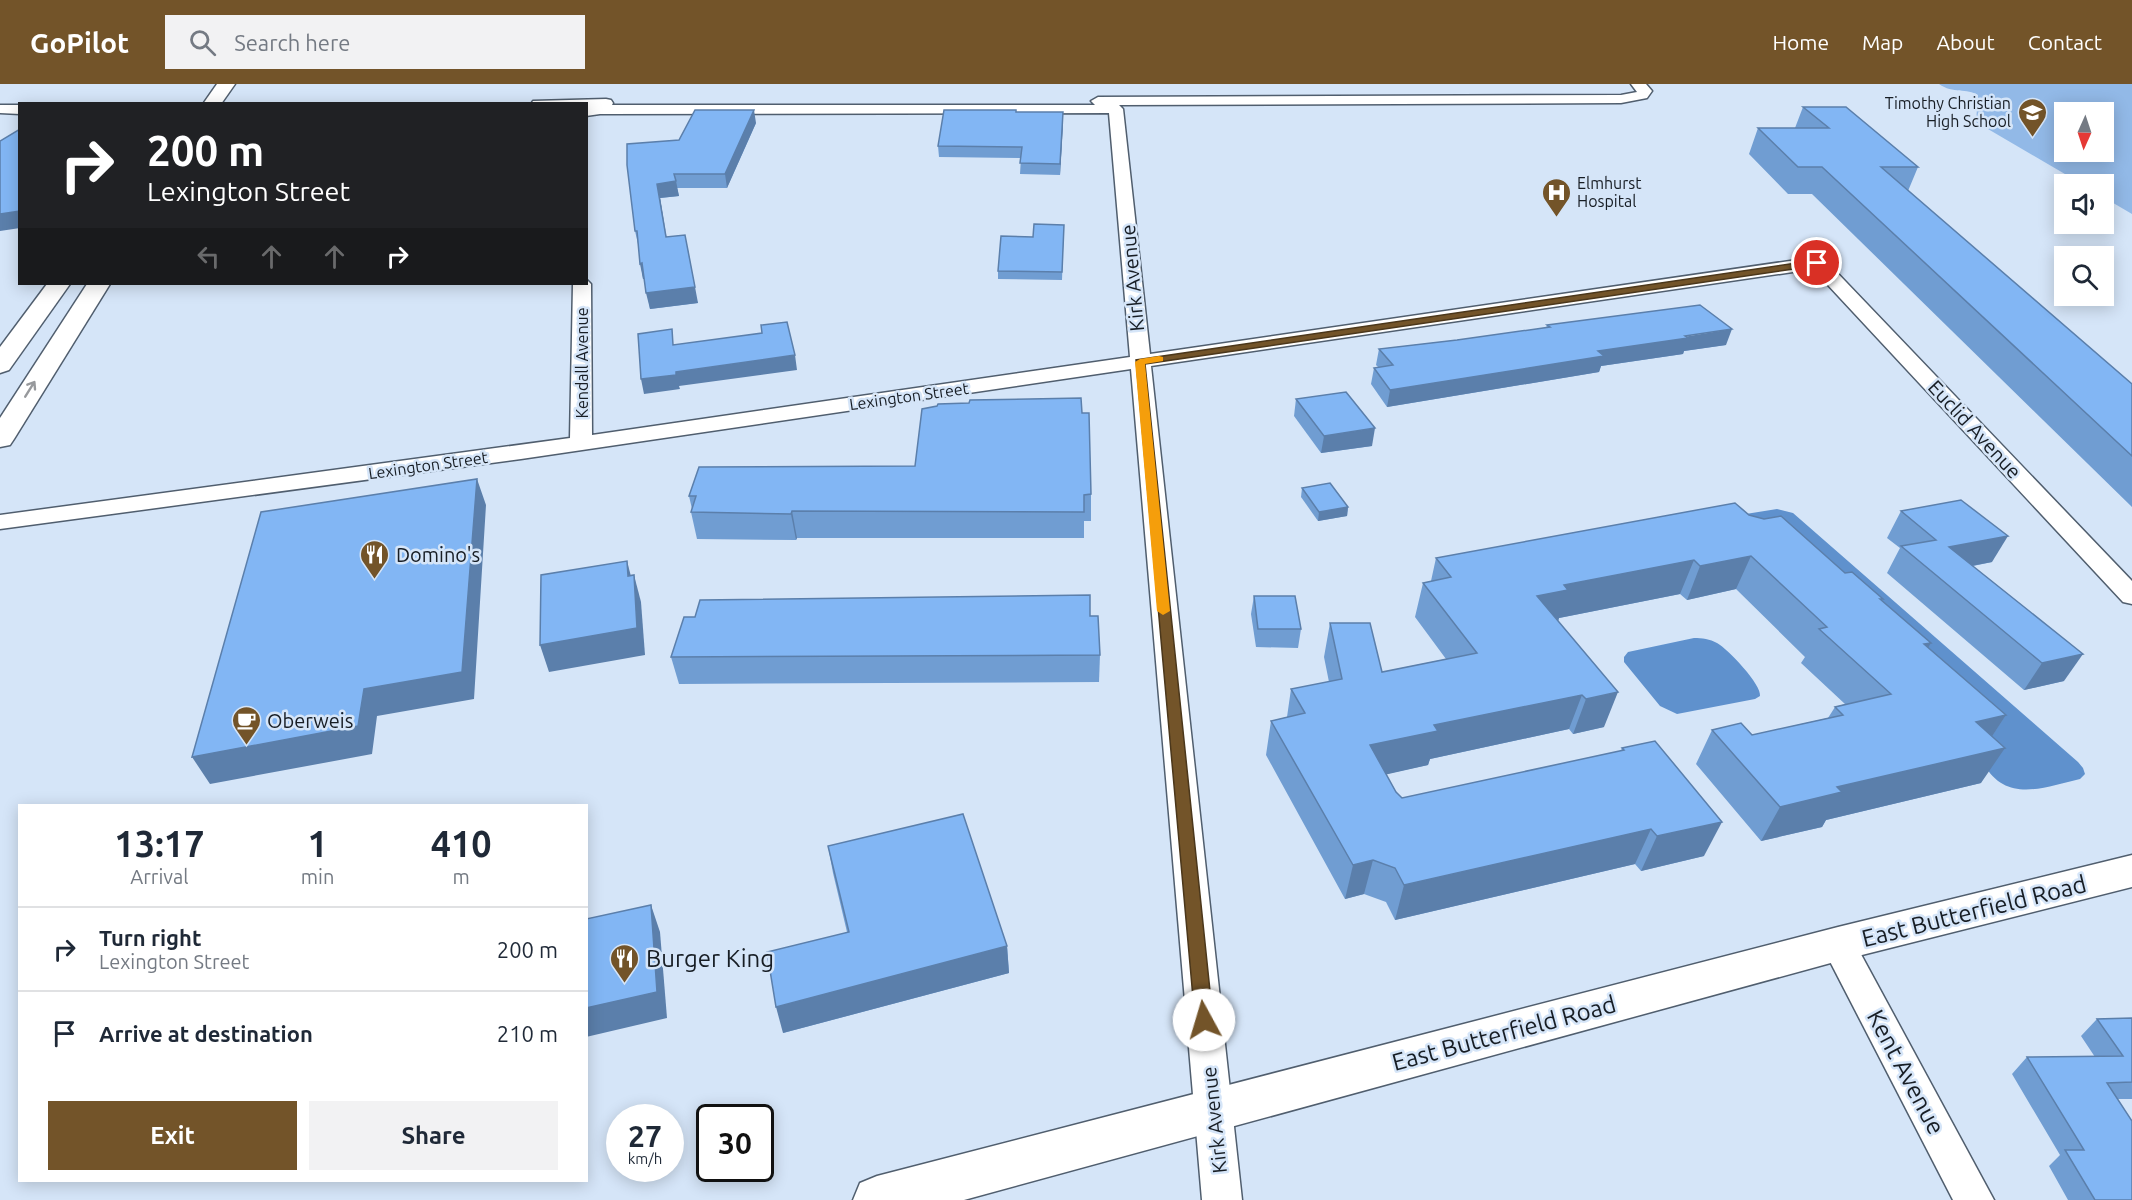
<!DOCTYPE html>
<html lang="en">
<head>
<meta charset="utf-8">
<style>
  :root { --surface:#fff; --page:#f2f2f3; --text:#1f2937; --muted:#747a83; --line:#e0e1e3; --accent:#735429 }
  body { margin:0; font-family:Ubuntu,sans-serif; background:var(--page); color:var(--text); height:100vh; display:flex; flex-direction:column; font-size:22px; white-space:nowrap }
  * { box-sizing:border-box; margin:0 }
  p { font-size:20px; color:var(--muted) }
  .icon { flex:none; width:33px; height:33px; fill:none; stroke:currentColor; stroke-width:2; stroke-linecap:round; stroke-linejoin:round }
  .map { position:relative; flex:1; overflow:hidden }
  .drawer { position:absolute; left:18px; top:720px; width:570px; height:378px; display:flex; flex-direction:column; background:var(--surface); border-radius:0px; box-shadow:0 3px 15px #0003 }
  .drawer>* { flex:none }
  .banner { position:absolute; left:18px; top:18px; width:570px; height:183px; border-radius:0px; box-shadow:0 3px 15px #0003; background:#202124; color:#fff; overflow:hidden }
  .needle { width:39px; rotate:183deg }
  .buttons { position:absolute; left:2054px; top:18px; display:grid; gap:12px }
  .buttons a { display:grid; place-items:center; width:60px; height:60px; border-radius:0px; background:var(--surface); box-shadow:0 3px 15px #0003; font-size:30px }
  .speed { position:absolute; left:606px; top:1020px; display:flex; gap:12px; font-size:30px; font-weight:700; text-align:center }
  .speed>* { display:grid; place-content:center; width:78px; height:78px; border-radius:50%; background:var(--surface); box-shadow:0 3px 15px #0003; line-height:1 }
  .speed small { font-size:15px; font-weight:400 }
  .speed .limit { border:3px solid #111; border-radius:9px; background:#fff; color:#111 }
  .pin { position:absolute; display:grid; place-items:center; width:51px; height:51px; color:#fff; margin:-26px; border:3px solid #fff; border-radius:50%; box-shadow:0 2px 6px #0007 }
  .me { position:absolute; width:66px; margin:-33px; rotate:354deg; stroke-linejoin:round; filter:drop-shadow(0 0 4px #0008) }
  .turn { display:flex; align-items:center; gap:21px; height:126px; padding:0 30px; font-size:27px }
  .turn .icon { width:78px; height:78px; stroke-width:2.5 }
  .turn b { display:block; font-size:42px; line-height:51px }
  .lanes { display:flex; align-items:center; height:57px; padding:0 30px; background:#0003; justify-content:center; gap:30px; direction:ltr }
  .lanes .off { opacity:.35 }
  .eta { display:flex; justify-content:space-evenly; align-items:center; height:102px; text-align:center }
  .eta b { font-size:36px; font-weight:700; line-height:42px }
  .primary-button { display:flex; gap:12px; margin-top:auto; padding:12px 30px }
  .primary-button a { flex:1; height:69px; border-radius:0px; background:var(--accent); color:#fff; font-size:24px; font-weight:700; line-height:69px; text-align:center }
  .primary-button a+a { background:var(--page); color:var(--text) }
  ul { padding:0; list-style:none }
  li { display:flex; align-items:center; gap:18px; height:84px; padding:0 30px; border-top:2px solid var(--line) }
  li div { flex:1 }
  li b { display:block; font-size:22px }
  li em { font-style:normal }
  header { display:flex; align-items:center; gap:36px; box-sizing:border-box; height:84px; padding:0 30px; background:var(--accent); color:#fff }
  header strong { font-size:28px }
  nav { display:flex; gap:33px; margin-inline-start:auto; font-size:21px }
  .search { width:420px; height:54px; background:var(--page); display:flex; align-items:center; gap:15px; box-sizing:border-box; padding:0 21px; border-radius:0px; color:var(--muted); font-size:22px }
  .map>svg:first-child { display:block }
  .green { fill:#92b9e7; fill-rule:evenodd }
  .water { fill:#5f91cd }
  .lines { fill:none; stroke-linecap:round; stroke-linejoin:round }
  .minor-casing { stroke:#505e6e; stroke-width:3 }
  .secondary-casing { stroke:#505e6e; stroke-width:3 }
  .minor { fill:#fff; fill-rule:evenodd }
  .secondary { fill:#fff; fill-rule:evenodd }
  .wall { fill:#709dd2 }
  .shaded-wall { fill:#5b7fab }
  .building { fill:#82b6f4; stroke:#5b7fab; stroke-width:1.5 }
  .oneway { stroke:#97999c }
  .route { fill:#735429; stroke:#4b371b; stroke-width:1.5 }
  .slow { fill:#f59e0b }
  .labels { text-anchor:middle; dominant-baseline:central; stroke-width:5; stroke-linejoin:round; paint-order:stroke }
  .far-poi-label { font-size:16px; fill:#171d24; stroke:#d5e5f8; text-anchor:end }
  .far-street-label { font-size:16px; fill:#171d24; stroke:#d5e5f8 }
  .street-label { font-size:20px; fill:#171d24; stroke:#d5e5f8 }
  .poi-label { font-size:20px; fill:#171d24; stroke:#d5e5f8; text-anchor:start }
  .near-street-label { font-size:24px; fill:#171d24; stroke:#d5e5f8 }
  .near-poi-label { font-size:24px; fill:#171d24; stroke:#d5e5f8; text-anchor:start }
</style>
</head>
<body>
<header>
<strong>GoPilot</strong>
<div class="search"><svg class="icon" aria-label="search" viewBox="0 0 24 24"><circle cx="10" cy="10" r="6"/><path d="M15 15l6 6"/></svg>Search here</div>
<nav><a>Home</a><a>Map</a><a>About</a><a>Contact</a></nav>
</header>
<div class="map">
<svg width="2132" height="1116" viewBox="0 0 2132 1116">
  <rect width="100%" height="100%" fill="#d5e5f8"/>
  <path class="green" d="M 1939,0 L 2132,0 L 2132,130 L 2103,113 L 2103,100 L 2082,100 L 1976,38 L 1978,11 C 1967,4 1953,10 1939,0 ZM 2064,28 L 2103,28 L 2103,68 L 2064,68 Z"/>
  <g class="water">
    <path d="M 1777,425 L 1793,429 L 2078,678 L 2083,684 L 2085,690 L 2080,695 C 2045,703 2006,720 1984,680 L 1727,433 Z"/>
    <path d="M 1694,554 C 1702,554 1710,555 1717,559 C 1728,565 1762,601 1760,612 L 1755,615 L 1677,630 L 1660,622 L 1624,578 L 1624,573 L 1628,568 Z"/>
  </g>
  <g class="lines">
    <defs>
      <g id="minor">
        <path d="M 1631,0 L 1646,0 L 1652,7 L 1647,14 L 1621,19 L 1119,21 L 1123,25 L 1150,270 L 1817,173 L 1824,175 L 2132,497 L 2132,520 L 2123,518 L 1813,185 L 1151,282 L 1242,1116 L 1202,1116 L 1131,285 L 521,375 L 0,445 L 0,431 L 570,354 L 573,200 L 586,200 L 586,195 L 591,200 L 592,351 L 1130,273 L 1109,29 L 600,30 L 586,32 L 586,20 L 531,20 L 533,17 L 606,15 L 611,16 L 613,19 L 612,21 L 1095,21 L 1091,17 L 1098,13 L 1621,11 L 1637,8 Z"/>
        <path d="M 0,21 L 20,21 L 20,30 L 0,29 Z"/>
        <path d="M 1838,846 L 1850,850 L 1994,1116 L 1953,1116 L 1821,860 L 1826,850 Z"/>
      </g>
      <g id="secondary">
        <path d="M 217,0 L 235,0 L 221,20 L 203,20 Z"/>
        <path d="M 47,200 L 70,200 L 9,286 L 0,289 L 0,263 Z"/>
        <path d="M 87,200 L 110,200 L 14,355 L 10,361 L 0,363 L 0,334 Z"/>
        <path d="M 2132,771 L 2132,803 L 1838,877 L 964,1116 L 853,1116 L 860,1099 L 877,1092 L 1838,843 Z"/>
      </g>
    </defs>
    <use href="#minor" class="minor-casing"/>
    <use href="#secondary" class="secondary-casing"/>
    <use href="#minor" class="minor"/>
    <use href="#secondary" class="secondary"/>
  </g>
  <g class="wall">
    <path d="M 1803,23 L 1918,83 L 1908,107 L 2132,300 L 2132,423 L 1812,110 L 1788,110 L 1749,70 L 1758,44 L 1795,44 Z"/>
    <path d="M 1016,28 L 1063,38 L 1060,91 L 1020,90 L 1021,74 L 939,73 L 938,62 Z"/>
    <path d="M 756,39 L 727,104 L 677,104 L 679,112 L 660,114 L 666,153 L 698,219 L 650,225 L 645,195 L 643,195 L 638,160 L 635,147 L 679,56 Z"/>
    <path d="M 1064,141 L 1062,196 L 998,195 L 998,187 L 1033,153 Z"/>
    <path d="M 1547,241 L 1726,261 L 1684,267 L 1683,270 L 1601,282 L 1599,288 L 1387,323 L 1371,300 L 1374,284 L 1378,283 L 1376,281 L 1379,265 L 1457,256 L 1546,244 Z"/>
    <path d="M 1296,315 L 1372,362 L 1321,369 L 1294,332 Z"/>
    <path d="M 937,322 L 1082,329 L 1091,410 L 1091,437 L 1084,437 L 1084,454 L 797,454 L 796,456 L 697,455 L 691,428 L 692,425 L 689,412 L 915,382 Z"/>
    <path d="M 1302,404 L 1348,423 L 1347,432 L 1318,437 L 1301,413 Z"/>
    <path d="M 1901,427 L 1992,478 L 1973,482 L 2064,597 L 2024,606 L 1887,489 L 1900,464 L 1887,454 Z"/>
    <path d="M 1749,431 L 1845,489 L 1883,515 L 1882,517 L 1931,559 L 1928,564 L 2006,631 L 1992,652 L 1981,699 L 1826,736 L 1822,743 L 1761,757 L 1696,680 L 1712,646 L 1752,651 L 1828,634 L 1835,623 L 1845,620 L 1801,579 L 1805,573 L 1736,505 L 1687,516 L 1680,510 L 1559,534 L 1558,537 L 1604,643 L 1573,650 L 1569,645 L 1430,675 L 1428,681 L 1386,690 L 1396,708 L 1402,714 L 1621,667 L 1622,664 L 1704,772 L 1641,787 L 1635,780 L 1395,836 L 1386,818 L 1364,810 L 1345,815 L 1266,671 L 1271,637 L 1287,633 L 1291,605 L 1329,598 L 1324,573 L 1330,539 L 1382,588 L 1446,575 L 1415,533 L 1423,499 L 1431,497 L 1436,474 Z"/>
    <path d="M 1254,512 L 1301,545 L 1298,564 L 1256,563 L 1251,530 Z"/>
    <path d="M 1090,532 L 1100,571 L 1099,598 L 679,600 L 671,573 Z"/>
    <path d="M 828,762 L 1007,862 L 1009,889 L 783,949 L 847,848 L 833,789 Z"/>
    <path d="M 2132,934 L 2132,1015 L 2118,1015 L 2132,1116 L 2068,1116 L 2049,1082 L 2060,1071 L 2012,990 L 2027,973 L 2095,973 L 2081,952 L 2097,935 Z"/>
  </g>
  <g class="shaded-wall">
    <path d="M 754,26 L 756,39 L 727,104 L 725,90 Z"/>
    <path d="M 1063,28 L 1063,38 L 1060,91 L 1060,80 Z"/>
    <path d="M 676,97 L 679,112 L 660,114 L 669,168 L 657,100 Z"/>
    <path d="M 20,127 L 20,144 L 0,147 L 0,130 Z"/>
    <path d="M 688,166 L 698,219 L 650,225 L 646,209 Z"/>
    <path d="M 642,179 L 646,195 L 643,195 L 640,180 Z"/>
    <path d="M 1732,245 L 1726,261 L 1684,267 L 1683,270 L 1601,282 L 1599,288 L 1387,323 L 1390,306 L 1598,267 Z"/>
    <path d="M 795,271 L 797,286 L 679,302 L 680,305 L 644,310 L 641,295 L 676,288 Z"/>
    <path d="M 1375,344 L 1372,362 L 1321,369 L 1324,352 Z"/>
    <path d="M 477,395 L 486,421 L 474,615 L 377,632 L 372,670 L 210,700 L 192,673 Z"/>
    <path d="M 1348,423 L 1347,432 L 1318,437 L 1319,428 Z"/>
    <path d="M 792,427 L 797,454 L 796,456 L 791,430 Z"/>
    <path d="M 2008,452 L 1992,478 L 1934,489 L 1949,463 Z"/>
    <path d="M 1751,472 L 1736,505 L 1687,516 L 1700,482 Z"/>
    <path d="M 1694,476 L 1680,510 L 1559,534 L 1557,540 L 1537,512 L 1564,501 Z"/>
    <path d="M 627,477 L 634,504 L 628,492 Z"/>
    <path d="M 634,491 L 641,518 L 645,571 L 549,588 L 540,561 Z"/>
    <path d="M 1931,559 L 1911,593 L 1924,560 Z"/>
    <path d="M 2083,570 L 2064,597 L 2024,606 L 2042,579 Z"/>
    <path d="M 1618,608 L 1604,643 L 1573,650 L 1586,615 Z"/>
    <path d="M 1582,611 L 1569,645 L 1430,675 L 1428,681 L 1362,696 L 1370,661 L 1434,641 Z"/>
    <path d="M 2006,631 L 1983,666 L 1976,638 Z"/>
    <path d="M 2005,664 L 1981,699 L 1826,736 L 1822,743 L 1761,757 L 1780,723 L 1837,703 Z"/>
    <path d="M 1722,738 L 1704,772 L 1641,787 L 1657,752 Z"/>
    <path d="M 1651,745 L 1635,780 L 1395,836 L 1404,801 Z"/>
    <path d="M 1373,776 L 1364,810 L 1345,815 L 1353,781 Z"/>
    <path d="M 651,821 L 660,848 L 667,934 L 586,953 L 586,924 Z"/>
    <path d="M 1007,862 L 1009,889 L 783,949 L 776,923 Z"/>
  </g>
  <g class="building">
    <path d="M 1803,23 L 1846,23 L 1918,83 L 1881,83 L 2132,300 L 2132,372 L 1822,83 L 1798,83 L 1758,44 L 1829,44 Z"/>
    <path d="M 695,26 L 754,26 L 725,90 L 674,90 L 676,97 L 657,100 L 666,153 L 685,151 L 695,203 L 646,209 L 642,179 L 640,180 L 637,147 L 635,147 L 627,81 L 627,60 L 679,56 Z"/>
    <path d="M 944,26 L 1016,26 L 1016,28 L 1063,28 L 1060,80 L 1020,79 L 1022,63 L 938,62 Z"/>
    <path d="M 20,45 L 20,127 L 0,130 L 0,57 Z"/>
    <path d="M 1034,140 L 1064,141 L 1062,188 L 998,187 L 1001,152 L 1033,153 Z"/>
    <path d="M 1700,221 L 1732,245 L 1685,252 L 1688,254 L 1598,267 L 1604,272 L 1390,306 L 1374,284 L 1393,281 L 1379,265 L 1457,256 L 1550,243 L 1547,241 Z"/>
    <path d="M 787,238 L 795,271 L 676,288 L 676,291 L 641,295 L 638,250 L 672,245 L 673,261 L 762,249 L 761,241 Z"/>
    <path d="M 1346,308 L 1375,344 L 1324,352 L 1296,315 Z"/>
    <path d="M 1081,314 L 1082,329 L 1089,329 L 1091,410 L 1084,411 L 1084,428 L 792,427 L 791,430 L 691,428 L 696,412 L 689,412 L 699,383 L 915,382 L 922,325 L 937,322 L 938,320 L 969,319 L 970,316 Z"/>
    <path d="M 477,395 L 462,588 L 364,605 L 358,642 L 192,673 L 261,428 Z"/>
    <path d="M 1330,399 L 1348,423 L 1319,428 L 1302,404 Z"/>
    <path d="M 1961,416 L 2008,452 L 1949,463 L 2083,570 L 2042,579 L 1901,462 L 1936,456 L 1901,427 Z"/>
    <path d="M 1735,419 L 1749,431 L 1764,435 L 1781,432 L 1845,489 L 1852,488 L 1883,515 L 1880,515 L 1931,559 L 1924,560 L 2006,631 L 1976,638 L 2005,664 L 1837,703 L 1842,708 L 1780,723 L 1712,646 L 1741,639 L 1752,651 L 1843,631 L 1835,623 L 1891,610 L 1819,545 L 1827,543 L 1751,472 L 1700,482 L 1694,476 L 1564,501 L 1568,506 L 1537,512 L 1618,608 L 1586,615 L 1582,611 L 1434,641 L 1438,647 L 1370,661 L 1396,708 L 1402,714 L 1624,666 L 1622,664 L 1655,657 L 1722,738 L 1657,752 L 1651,745 L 1404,801 L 1395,784 L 1373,776 L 1353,781 L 1271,637 L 1305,629 L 1291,605 L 1342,595 L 1330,539 L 1370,539 L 1382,588 L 1477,569 L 1423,499 L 1451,493 L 1436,474 Z"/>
    <path d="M 627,477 L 628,492 L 634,491 L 637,544 L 540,561 L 541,491 Z"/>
    <path d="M 1090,511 L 1090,532 L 1098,532 L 1100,571 L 671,573 L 684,533 L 695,533 L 700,516 Z"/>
    <path d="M 1254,512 L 1295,512 L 1301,545 L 1258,545 Z"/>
    <path d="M 963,730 L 1007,862 L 776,923 L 767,868 L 849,848 L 828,762 Z"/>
    <path d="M 651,821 L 657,908 L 586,924 L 586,835 Z"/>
    <path d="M 2132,934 L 2132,998 L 2107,999 L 2132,1037 L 2132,1116 L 2095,1116 L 2065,1066 L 2084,1066 L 2027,973 L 2123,972 L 2097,935 Z"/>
  </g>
  <defs><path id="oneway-shaft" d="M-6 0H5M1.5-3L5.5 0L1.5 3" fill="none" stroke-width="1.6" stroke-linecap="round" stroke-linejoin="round" transform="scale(1.5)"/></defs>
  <use class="oneway" href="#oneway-shaft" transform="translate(30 305) rotate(-58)"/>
  <path class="route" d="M 1817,176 L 1822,179 L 1821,181 L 1145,280 L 1213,936 L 1211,942 L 1204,944 L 1198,942 L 1195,936 L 1136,276 Z"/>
  <path class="slow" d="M 1159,272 L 1163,273 L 1163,277 L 1145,280 L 1170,527 L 1163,531 L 1157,527 L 1135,278 L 1140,275 Z"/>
  <defs>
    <symbol id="school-pin" viewBox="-11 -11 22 30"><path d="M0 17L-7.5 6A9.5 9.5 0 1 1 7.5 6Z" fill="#735429" stroke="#d5e5f8"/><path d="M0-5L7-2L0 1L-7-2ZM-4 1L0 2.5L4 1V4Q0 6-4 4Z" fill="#fff"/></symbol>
    <symbol id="hospital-pin" viewBox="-11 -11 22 30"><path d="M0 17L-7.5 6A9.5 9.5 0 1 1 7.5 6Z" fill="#735429" stroke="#d5e5f8"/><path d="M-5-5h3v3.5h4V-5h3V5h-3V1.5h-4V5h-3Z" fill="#fff"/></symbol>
    <symbol id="restaurant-pin" viewBox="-11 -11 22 30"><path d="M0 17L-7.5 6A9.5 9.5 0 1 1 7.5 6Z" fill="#735429" stroke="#d5e5f8"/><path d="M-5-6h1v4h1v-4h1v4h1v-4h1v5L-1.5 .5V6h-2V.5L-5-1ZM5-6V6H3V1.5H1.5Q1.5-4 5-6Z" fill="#fff"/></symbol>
    <symbol id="cafe-pin" viewBox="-11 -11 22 30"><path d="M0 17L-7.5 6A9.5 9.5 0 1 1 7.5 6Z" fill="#735429" stroke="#d5e5f8"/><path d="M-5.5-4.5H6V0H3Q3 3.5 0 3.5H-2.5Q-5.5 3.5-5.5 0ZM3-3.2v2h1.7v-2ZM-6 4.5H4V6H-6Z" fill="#fff"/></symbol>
  </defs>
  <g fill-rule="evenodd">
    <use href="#school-pin" x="2016" y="12" width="33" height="45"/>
    <use href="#hospital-pin" x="1540" y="92" width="33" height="45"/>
    <use href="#restaurant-pin" x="358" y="454" width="33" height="45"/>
    <use href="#cafe-pin" x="230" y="620" width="33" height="45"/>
    <use href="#restaurant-pin" x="608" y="858" width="33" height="45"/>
  </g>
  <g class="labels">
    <g class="far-poi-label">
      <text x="2011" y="19">Timothy Christian<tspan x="2011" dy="18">High School</tspan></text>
      <text x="1577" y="99" text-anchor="start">Elmhurst<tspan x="1577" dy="18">Hospital</tspan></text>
    </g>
    <g class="far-street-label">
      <text transform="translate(582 279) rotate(-90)">Kendall Avenue</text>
      <text transform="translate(909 312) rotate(-8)">Lexington Street</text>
      <text transform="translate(428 381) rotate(-8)">Lexington Street</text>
    </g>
    <g class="street-label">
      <text transform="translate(1132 194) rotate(-95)">Kirk Avenue</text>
      <text transform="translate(1975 345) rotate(47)">Euclid Avenue</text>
      <text transform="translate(1214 1036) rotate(-96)">Kirk Avenue</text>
    </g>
    <g class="poi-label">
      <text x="396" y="470">Domino's</text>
      <text x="267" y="636">Oberweis</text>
    </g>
    <g class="near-street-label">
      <text transform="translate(1974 827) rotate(-14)">East Butterfield Road</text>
      <text transform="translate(1504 949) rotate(-15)">East Butterfield Road</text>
      <text transform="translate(1906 988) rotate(62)">Kent Avenue</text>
    </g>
    <g class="near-poi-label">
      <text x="646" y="874">Burger King</text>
    </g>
  </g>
</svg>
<div class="buttons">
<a><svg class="needle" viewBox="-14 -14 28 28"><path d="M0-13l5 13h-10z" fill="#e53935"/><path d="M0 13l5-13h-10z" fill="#747a83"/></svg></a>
<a><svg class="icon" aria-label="sound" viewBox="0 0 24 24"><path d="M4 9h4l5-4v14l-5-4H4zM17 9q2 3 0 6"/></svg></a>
<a><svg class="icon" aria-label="search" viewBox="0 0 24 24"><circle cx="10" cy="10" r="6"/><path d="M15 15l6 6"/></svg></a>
</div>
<div class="speed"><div>27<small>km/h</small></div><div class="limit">30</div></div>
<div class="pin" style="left:1817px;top:179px;background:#d93025"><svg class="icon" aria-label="arrive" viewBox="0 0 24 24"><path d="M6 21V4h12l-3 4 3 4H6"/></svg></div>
<svg class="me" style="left:1204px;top:936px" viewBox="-20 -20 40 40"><circle r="19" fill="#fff"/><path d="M0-13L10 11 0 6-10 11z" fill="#735429"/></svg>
<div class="banner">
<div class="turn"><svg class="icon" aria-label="right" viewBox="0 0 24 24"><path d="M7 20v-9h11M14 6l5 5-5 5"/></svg><div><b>200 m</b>Lexington Street</div></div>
<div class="lanes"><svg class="icon off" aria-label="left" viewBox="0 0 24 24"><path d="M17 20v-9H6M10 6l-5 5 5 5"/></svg><svg class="icon off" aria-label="ahead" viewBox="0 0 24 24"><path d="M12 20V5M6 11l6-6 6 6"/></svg><svg class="icon off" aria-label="ahead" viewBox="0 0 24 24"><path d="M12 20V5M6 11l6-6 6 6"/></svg><svg class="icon" aria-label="right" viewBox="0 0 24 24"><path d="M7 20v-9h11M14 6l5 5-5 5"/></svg></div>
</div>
<section class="drawer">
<div class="eta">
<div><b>13:17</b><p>Arrival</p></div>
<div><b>1</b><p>min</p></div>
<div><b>410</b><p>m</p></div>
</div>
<ul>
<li><svg class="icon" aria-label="right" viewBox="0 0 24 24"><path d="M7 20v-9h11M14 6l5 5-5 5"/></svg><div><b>Turn right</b><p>Lexington Street</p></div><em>200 m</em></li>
<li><svg class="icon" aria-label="arrive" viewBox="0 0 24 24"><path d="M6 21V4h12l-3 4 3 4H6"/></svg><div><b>Arrive at destination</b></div><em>210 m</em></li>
</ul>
<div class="primary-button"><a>Exit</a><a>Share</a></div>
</section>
</div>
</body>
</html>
